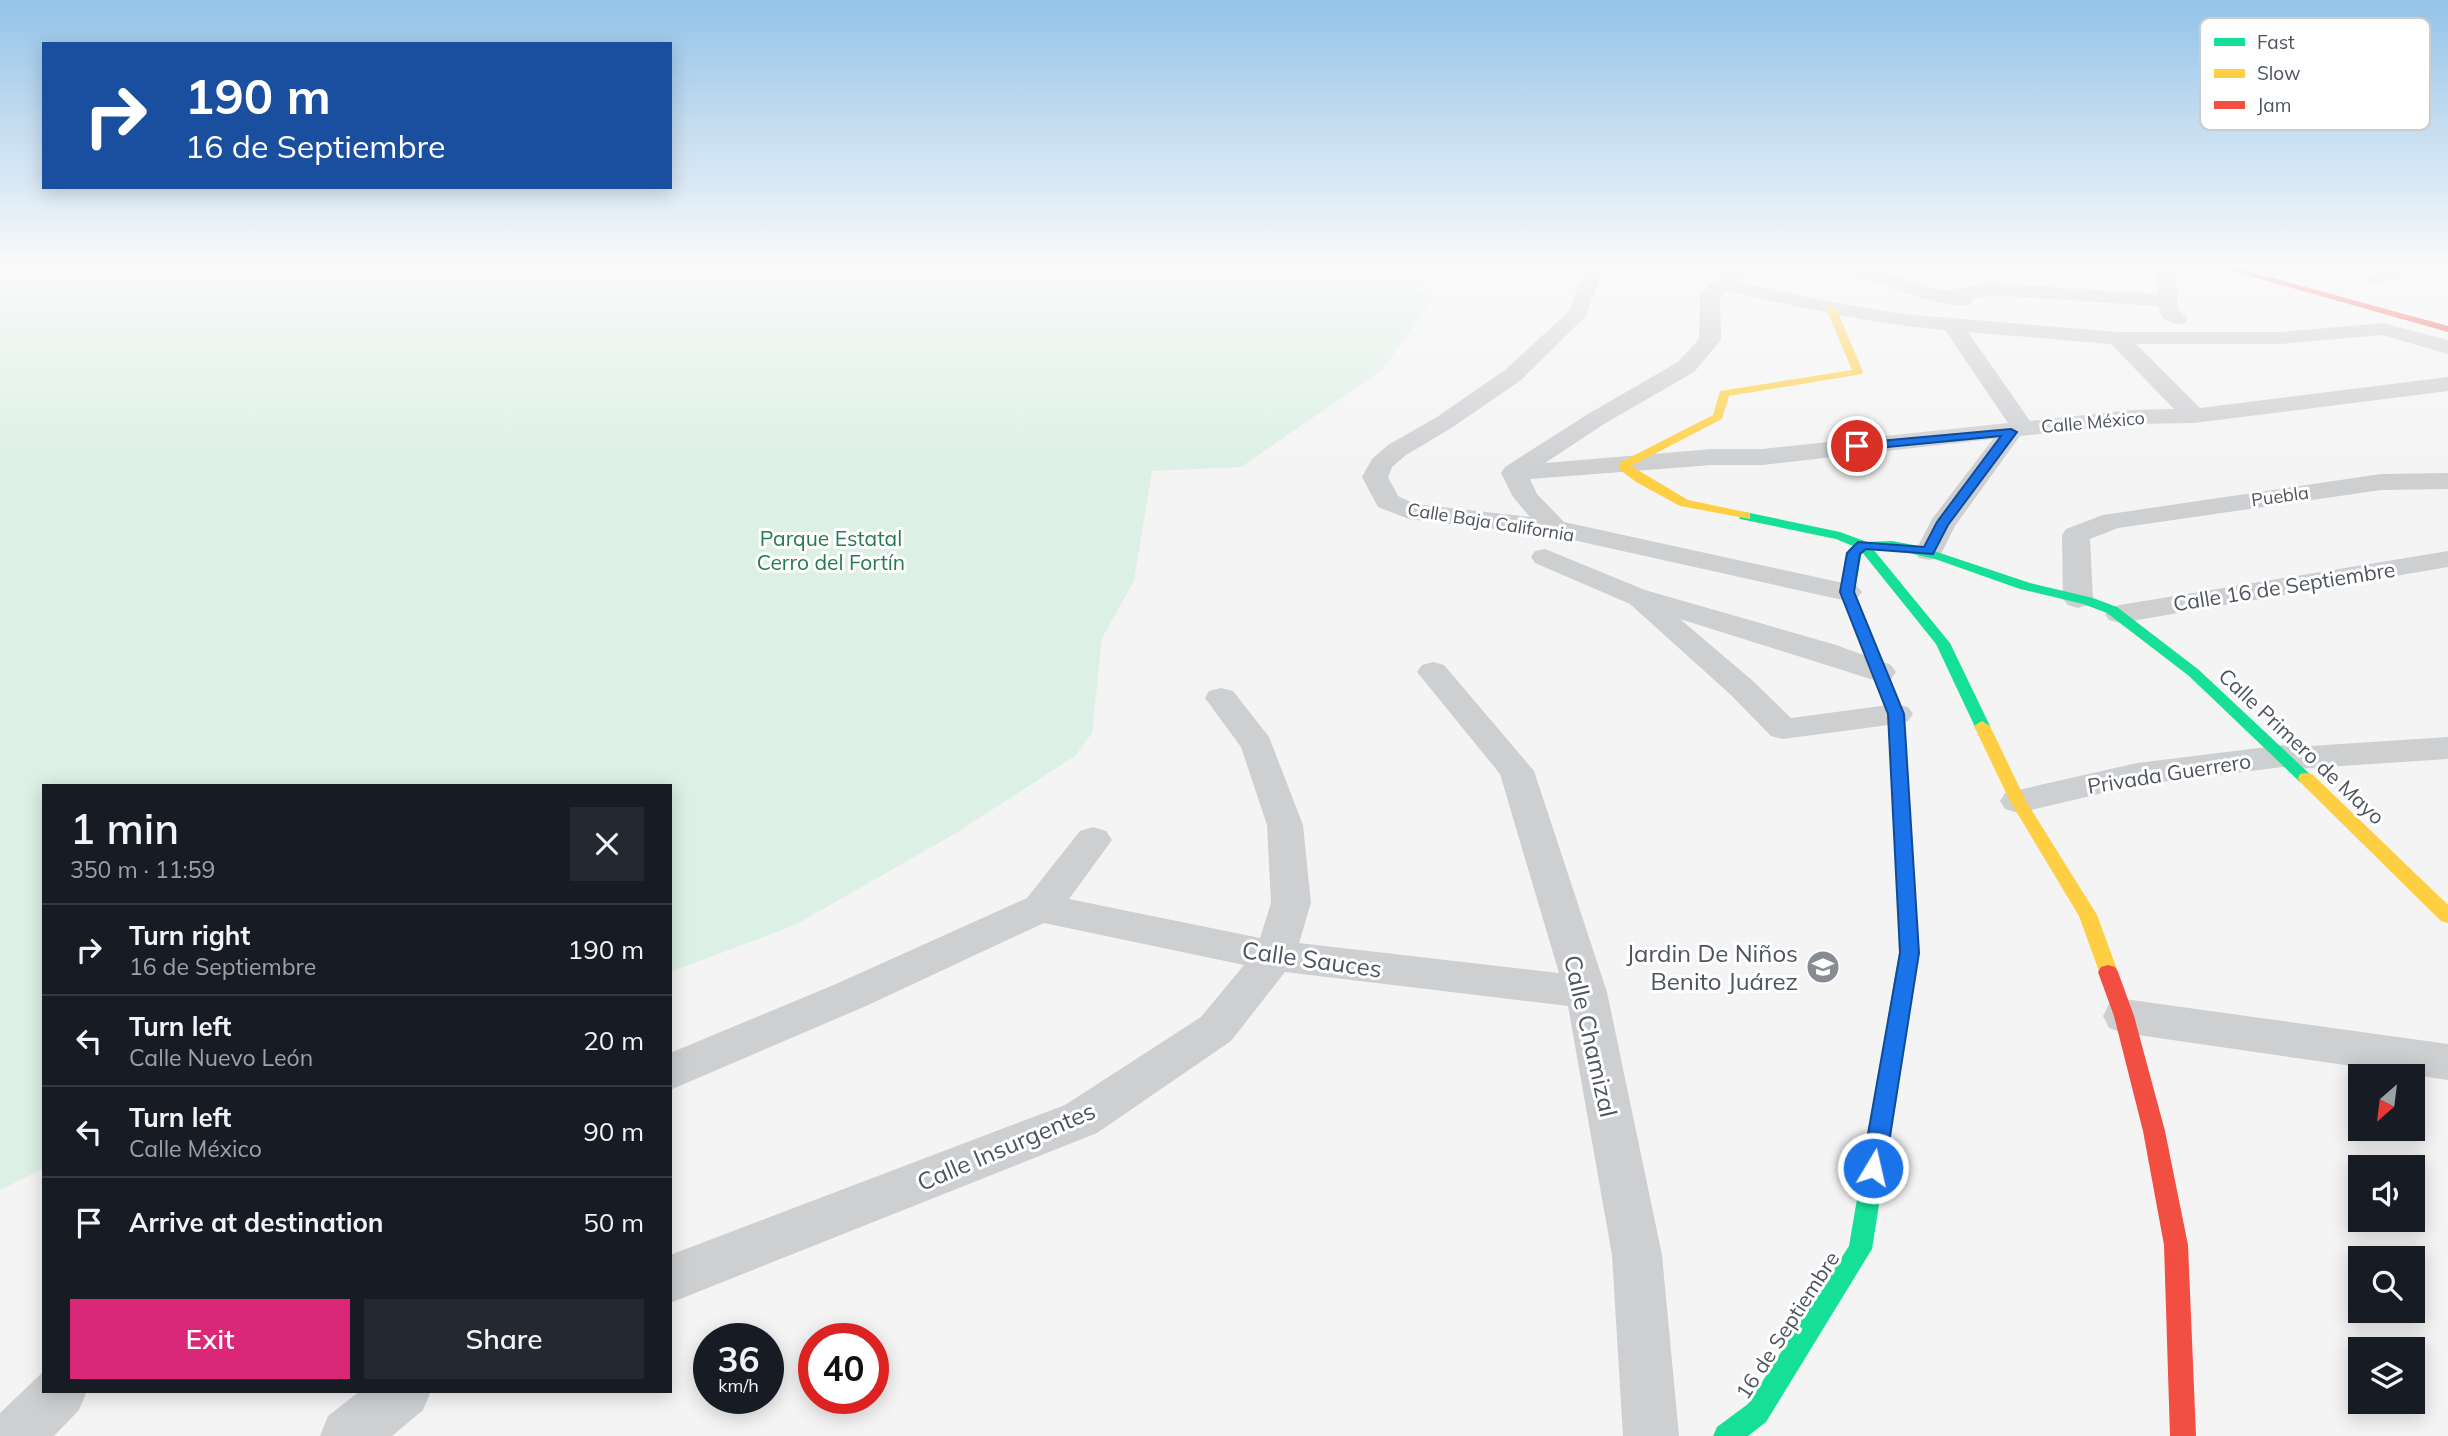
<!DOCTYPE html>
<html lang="en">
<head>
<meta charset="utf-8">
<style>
  :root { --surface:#171b24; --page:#242831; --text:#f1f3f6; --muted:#9ea1a6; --line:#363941; --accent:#db2777 }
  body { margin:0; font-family:Mulish,sans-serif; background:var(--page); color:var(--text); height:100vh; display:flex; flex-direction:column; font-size:26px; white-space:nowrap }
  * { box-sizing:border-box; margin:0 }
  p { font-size:23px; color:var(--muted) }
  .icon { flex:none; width:38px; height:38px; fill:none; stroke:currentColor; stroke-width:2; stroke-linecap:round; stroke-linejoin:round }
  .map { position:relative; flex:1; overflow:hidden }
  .sheet { position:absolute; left:42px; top:784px; width:630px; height:609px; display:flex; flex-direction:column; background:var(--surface); border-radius:0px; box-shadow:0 4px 18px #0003 }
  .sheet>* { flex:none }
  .guide { position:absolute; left:42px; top:42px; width:630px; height:147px; border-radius:0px; box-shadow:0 4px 18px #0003; background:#1a4fa0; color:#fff; overflow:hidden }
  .needle { width:46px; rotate:208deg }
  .fabs { position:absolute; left:2348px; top:1064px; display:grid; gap:14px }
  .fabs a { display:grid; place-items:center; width:77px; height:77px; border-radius:0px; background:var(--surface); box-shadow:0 4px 18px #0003; font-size:35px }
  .speed { position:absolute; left:693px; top:1323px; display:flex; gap:14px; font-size:35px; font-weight:700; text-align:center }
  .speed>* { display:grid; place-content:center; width:91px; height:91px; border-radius:50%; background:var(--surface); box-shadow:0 4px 18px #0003; line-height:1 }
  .speed small { font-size:18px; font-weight:400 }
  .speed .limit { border:10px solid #d22; background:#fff; color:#111 }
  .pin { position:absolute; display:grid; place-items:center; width:60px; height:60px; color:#fff; margin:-30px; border:4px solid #fff; border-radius:50%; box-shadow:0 2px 7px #0007 }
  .me { position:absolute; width:77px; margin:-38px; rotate:9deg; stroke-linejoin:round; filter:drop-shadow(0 0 5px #0008) }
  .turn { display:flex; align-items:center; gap:24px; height:147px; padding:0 28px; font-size:32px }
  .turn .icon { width:91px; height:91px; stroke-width:2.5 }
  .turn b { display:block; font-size:49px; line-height:60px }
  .round { display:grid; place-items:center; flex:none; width:74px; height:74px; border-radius:0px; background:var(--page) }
  .head { display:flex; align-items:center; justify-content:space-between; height:119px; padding:0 28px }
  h1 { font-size:42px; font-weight:600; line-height:52px }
  .primary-button { display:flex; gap:14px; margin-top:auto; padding:14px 28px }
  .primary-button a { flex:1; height:80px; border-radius:0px; background:var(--accent); color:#fff; font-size:28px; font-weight:600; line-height:80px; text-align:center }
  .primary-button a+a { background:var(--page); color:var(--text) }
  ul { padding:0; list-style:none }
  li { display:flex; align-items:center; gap:21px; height:91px; padding:0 28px; border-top:2px solid var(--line) }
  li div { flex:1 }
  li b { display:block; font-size:26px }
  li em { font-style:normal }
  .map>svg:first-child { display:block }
  .green { fill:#dcf0e5 }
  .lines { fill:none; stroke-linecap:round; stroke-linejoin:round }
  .street { fill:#cecfd1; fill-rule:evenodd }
  .fast { fill:#16e098; fill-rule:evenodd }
  .slow { fill:#ffcf43; fill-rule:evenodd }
  .jam { fill:#f24e42; fill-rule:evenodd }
  .route { fill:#1a73e8; stroke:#114b97; stroke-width:2 }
  .labels { text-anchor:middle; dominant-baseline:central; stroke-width:6; stroke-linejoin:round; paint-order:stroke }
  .far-street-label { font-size:18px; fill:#4d545e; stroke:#fff }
  .park-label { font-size:21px; fill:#247957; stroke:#fff }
  .street-label { font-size:21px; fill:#4d545e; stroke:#fff }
  .near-poi-label { font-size:24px; fill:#4d545e; stroke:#fff; text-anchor:end }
  .near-street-label { font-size:24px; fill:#4d545e; stroke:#fff }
  .key { fill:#fff; stroke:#cacccf; stroke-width:2 }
  .key-label { font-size:19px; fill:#4d545e }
</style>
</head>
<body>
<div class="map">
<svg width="2448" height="1436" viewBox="0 0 2448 1436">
  <rect width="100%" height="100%" fill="#f4f4f4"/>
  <path class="green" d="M 0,266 L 1435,266 L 1413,292 L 1436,295 L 1382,370 L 1241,467 L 1152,471 L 1134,581 L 1102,638 L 1092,733 L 1075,756 L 956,833 L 795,925 L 670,972 L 670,786 L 44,786 L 44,1168 L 0,1190 Z"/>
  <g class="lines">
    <g class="street">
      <path d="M 1586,266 L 1605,266 L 1585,317 L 1521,380 L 1453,427 L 1406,455 L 1392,467 L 1388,477 L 1398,496 L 1415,504 L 1530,517 L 1513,497 L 1501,473 L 1505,467 L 1588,414 L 1678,362 L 1699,339 L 1700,295 L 1716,280 L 1724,277 L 1722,272 L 1725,268 L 1732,266 L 1742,272 L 1743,283 L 1831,302 L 1903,314 L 2117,332 L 2280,332 L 2383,323 L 2448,340 L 2448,354 L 2382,335 L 2280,344 L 2136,344 L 2200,408 L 2448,377 L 2448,391 L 2194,423 L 2131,424 L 2020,436 L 1955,526 L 1939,558 L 1929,560 L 1919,558 L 1915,552 L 1932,519 L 1993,439 L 1762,465 L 1712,465 L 1530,479 L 1537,494 L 1564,522 L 1857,586 L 1862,592 L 1857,598 L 1847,601 L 1555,536 L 1409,519 L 1378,507 L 1362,477 L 1372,459 L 1388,445 L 1437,417 L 1505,370 L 1569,311 ZM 1727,291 C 1799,307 1871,324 1945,330 L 2008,423 L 1762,449 L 1712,449 L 1545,463 L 1604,424 L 1694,372 L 1721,340 L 1720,297 ZM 1968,332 L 2111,344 L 2174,409 L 2131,410 L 2030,421 Z"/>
      <path d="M 1839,266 L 1867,266 L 1943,291 L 1992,283 L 2157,294 L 2156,266 L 2175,266 L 2178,309 L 2188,319 L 2185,323 C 2173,326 2159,320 2158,306 L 1992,295 L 1973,298 L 1971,304 C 1943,311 1872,280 1842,270 Z"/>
      <path d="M 2389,266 L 2415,266 L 2412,270 L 2375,284 L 2365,278 L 2368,274 Z"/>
      <path d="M 2448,473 L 2448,489 L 2381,490 L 2118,528 L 2090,539 L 2093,599 L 2088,605 L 2078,608 L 2068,605 L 2063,599 L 2062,535 L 2066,529 L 2103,515 L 2381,474 Z"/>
      <path d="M 1545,549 L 1645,590 L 1836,645 L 1891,665 L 1896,672 L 1891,679 L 1880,682 L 1680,619 L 1753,681 L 1791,718 L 1896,704 L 1908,707 L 1913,714 L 1908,721 L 1896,724 L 1783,739 L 1771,736 L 1731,695 L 1630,604 L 1535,563 L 1531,557 L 1535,551 Z"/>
      <path d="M 2448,551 L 2448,567 L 2120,623 L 2109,620 L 2105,614 L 2109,608 L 2120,605 Z"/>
      <path d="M 1433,662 L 1444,665 L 1534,771 L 1607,992 L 1662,1255 L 1679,1436 L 1623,1436 L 1612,1255 L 1568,1006 L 1285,972 L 1231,1041 L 1097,1133 L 670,1303 L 670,1255 L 1065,1105 L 1201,1017 L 1244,965 L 1044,923 L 866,1006 L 670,1090 L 670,1053 L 836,984 L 1027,898 L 1080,831 L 1093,827 L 1106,831 L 1112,840 L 1069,899 L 1260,938 L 1271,903 L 1267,825 L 1241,747 L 1205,698 L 1209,691 L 1221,688 L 1233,691 L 1269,737 L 1303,825 L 1311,903 L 1299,943 L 1559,973 L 1500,774 L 1417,672 L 1422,665 Z"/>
      <path d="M 2448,737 L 2448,759 L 2295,769 L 2283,767 L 2137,785 L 2018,813 L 2005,809 L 2000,801 L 2005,793 L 2137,763 L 2283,745 L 2295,747 Z"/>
      <path d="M 2124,999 L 2448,1044 L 2448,1080 L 2124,1033 L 2109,1028 L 2103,1016 L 2109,1004 Z"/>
      <path d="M 44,1371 L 44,1391 L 87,1391 L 79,1410 L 54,1436 L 0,1436 L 0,1413 Z"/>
      <path d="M 360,1391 L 431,1391 L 423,1410 L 392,1436 L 320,1436 L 328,1416 Z"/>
    </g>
    <g class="fast">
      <path d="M 1745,512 L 1840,532 L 1867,542 L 1892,541 L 1919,546 L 2030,583 L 2093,598 L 2117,607 L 2199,670 L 2314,778 L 2312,782 L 2300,782 L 2189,676 L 2107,613 L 2083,604 L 2020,589 L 1935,559 L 1892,549 L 1873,549 L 1950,643 L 1990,726 L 1988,729 L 1976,729 L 1936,644 L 1862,552 L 1854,592 L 1872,637 L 1865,641 L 1858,637 L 1840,592 L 1849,549 L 1853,546 L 1836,539 L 1740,519 L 1739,516 Z"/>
      <path d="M 1908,921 L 1915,923 L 1917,928 L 1919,953 L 1872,1249 L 1766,1422 L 1748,1436 L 1713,1436 L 1717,1427 L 1748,1404 L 1849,1246 L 1899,953 L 1899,928 L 1901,923 Z"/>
    </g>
    <g class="slow">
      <path d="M 1831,305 L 1836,308 L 1863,372 L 1862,374 L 1729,396 L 1722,419 L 1631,466 L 1688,500 L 1750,513 L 1750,519 L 1680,506 L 1636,482 L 1619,469 L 1619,463 L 1713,415 L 1720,391 L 1852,370 L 1826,308 Z"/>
      <path d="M 1982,721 L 1990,726 L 2026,801 L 2097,915 L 2118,972 L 2115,977 L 2108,979 L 2101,977 L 2079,916 L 2010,801 L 1974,726 Z"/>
      <path d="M 2306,773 L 2312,774 L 2448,905 L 2448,923 L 2441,921 L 2300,782 L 2298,778 L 2300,774 Z"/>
    </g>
    <g class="jam">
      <path d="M 2214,266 L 2228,266 L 2448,326 L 2448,332 Z"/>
      <path d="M 1865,633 L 1872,637 L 1904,714 L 1917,928 L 1915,933 L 1908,935 L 1901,933 L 1899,928 L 1888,714 L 1858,637 Z"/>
      <path d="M 2108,965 L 2115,967 L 2118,972 L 2134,1016 L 2165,1131 L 2188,1245 L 2196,1436 L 2170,1436 L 2164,1245 L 2143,1131 L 2114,1016 L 2098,972 L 2101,967 Z"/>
    </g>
  </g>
  <linearGradient id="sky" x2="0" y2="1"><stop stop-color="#94c3e8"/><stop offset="0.57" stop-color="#fafafa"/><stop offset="1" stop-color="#fafafa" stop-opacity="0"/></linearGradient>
  <rect width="2448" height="467" fill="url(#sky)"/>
  <path class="route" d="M 2011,429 L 2017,432 L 1948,525 L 1933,554 L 1866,549 L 1860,554 L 1854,592 L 1904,714 L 1919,953 L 1885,1168 L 1881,1175 L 1873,1178 L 1865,1175 L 1862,1168 L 1900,953 L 1888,714 L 1840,592 L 1847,553 L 1858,542 L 1924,547 L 1937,522 L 2001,436 L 1857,450 L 1852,446 L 1857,443 Z"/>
  <defs>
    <symbol id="school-disc" viewBox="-11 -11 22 22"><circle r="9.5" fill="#878c92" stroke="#fff"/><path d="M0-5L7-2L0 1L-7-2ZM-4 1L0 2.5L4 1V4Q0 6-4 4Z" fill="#fff"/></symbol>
  </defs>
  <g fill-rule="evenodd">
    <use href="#school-disc" x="1804" y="948" width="38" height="38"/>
  </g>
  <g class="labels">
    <g class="far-street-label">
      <text transform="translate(2093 422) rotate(-5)">Calle México</text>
      <text transform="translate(2280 496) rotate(-8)">Puebla</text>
      <text transform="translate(1491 522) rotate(9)">Calle Baja California</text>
    </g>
    <g class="park-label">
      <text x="831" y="538">Parque Estatal<tspan x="831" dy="24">Cerro del Fortín</tspan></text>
    </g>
    <g class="street-label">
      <text transform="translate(2284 586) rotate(-9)">Calle 16 de Septiembre</text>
      <text transform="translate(2302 746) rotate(43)">Calle Primero de Mayo</text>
      <text transform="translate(2169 773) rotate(-9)">Privada Guerrero</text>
      <text transform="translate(1787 1325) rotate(-57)">16 de Septiembre</text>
    </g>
    <g class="near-poi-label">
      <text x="1798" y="953">Jardin De Niños<tspan x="1798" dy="28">Benito Juárez</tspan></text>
    </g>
    <g class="near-street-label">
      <text transform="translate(1312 959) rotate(8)">Calle Sauces</text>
      <text transform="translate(1591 1036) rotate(77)">Calle Chamizal</text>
      <text transform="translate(1006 1146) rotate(-23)">Calle Insurgentes</text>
    </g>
  </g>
  <rect x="2200" y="18" width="230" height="112" rx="10" class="key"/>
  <rect x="2214" y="38" width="31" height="8" fill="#16e098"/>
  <rect x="2214" y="69" width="31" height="9" fill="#ffcf43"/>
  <rect x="2214" y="101" width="31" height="8" fill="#f24e42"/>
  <g class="key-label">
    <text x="2257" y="49">Fast</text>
    <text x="2257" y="80">Slow</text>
    <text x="2257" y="112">Jam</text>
  </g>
</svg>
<div class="fabs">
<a><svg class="needle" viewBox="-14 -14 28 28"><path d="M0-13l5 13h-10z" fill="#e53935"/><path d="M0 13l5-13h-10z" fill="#9ea1a6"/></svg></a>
<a><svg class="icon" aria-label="sound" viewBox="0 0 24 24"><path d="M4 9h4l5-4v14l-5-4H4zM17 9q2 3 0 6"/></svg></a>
<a><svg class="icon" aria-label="search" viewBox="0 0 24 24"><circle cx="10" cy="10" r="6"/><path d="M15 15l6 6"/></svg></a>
<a><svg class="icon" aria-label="layers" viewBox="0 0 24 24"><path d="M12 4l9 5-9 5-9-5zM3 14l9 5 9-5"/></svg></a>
</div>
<div class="speed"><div>36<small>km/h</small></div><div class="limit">40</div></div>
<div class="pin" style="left:1857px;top:446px;background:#d93025"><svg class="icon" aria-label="arrive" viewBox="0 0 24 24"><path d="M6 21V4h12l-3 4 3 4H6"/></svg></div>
<svg class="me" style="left:1873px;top:1168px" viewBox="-20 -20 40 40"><circle r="17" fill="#1a73e8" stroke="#fff" stroke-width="3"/><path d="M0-11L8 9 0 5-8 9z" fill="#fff"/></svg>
<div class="guide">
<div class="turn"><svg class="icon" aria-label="right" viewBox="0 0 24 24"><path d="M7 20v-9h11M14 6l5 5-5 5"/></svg><div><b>190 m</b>16 de Septiembre</div></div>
</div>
<section class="sheet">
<div class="head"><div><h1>1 min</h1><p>350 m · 11:59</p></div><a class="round"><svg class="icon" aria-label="close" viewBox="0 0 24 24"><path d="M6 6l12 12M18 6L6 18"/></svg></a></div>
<ul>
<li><svg class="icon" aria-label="right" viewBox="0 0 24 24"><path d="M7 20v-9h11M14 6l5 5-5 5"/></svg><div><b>Turn right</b><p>16 de Septiembre</p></div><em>190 m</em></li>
<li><svg class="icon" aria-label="left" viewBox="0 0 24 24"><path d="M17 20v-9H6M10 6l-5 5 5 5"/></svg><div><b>Turn left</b><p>Calle Nuevo León</p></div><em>20 m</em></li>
<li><svg class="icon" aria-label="left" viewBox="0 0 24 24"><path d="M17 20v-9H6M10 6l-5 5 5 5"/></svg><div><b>Turn left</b><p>Calle México</p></div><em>90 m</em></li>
<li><svg class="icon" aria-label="arrive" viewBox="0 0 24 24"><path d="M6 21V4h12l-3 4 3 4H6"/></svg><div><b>Arrive at destination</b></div><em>50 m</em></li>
</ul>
<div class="primary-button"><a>Exit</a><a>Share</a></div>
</section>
</div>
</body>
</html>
